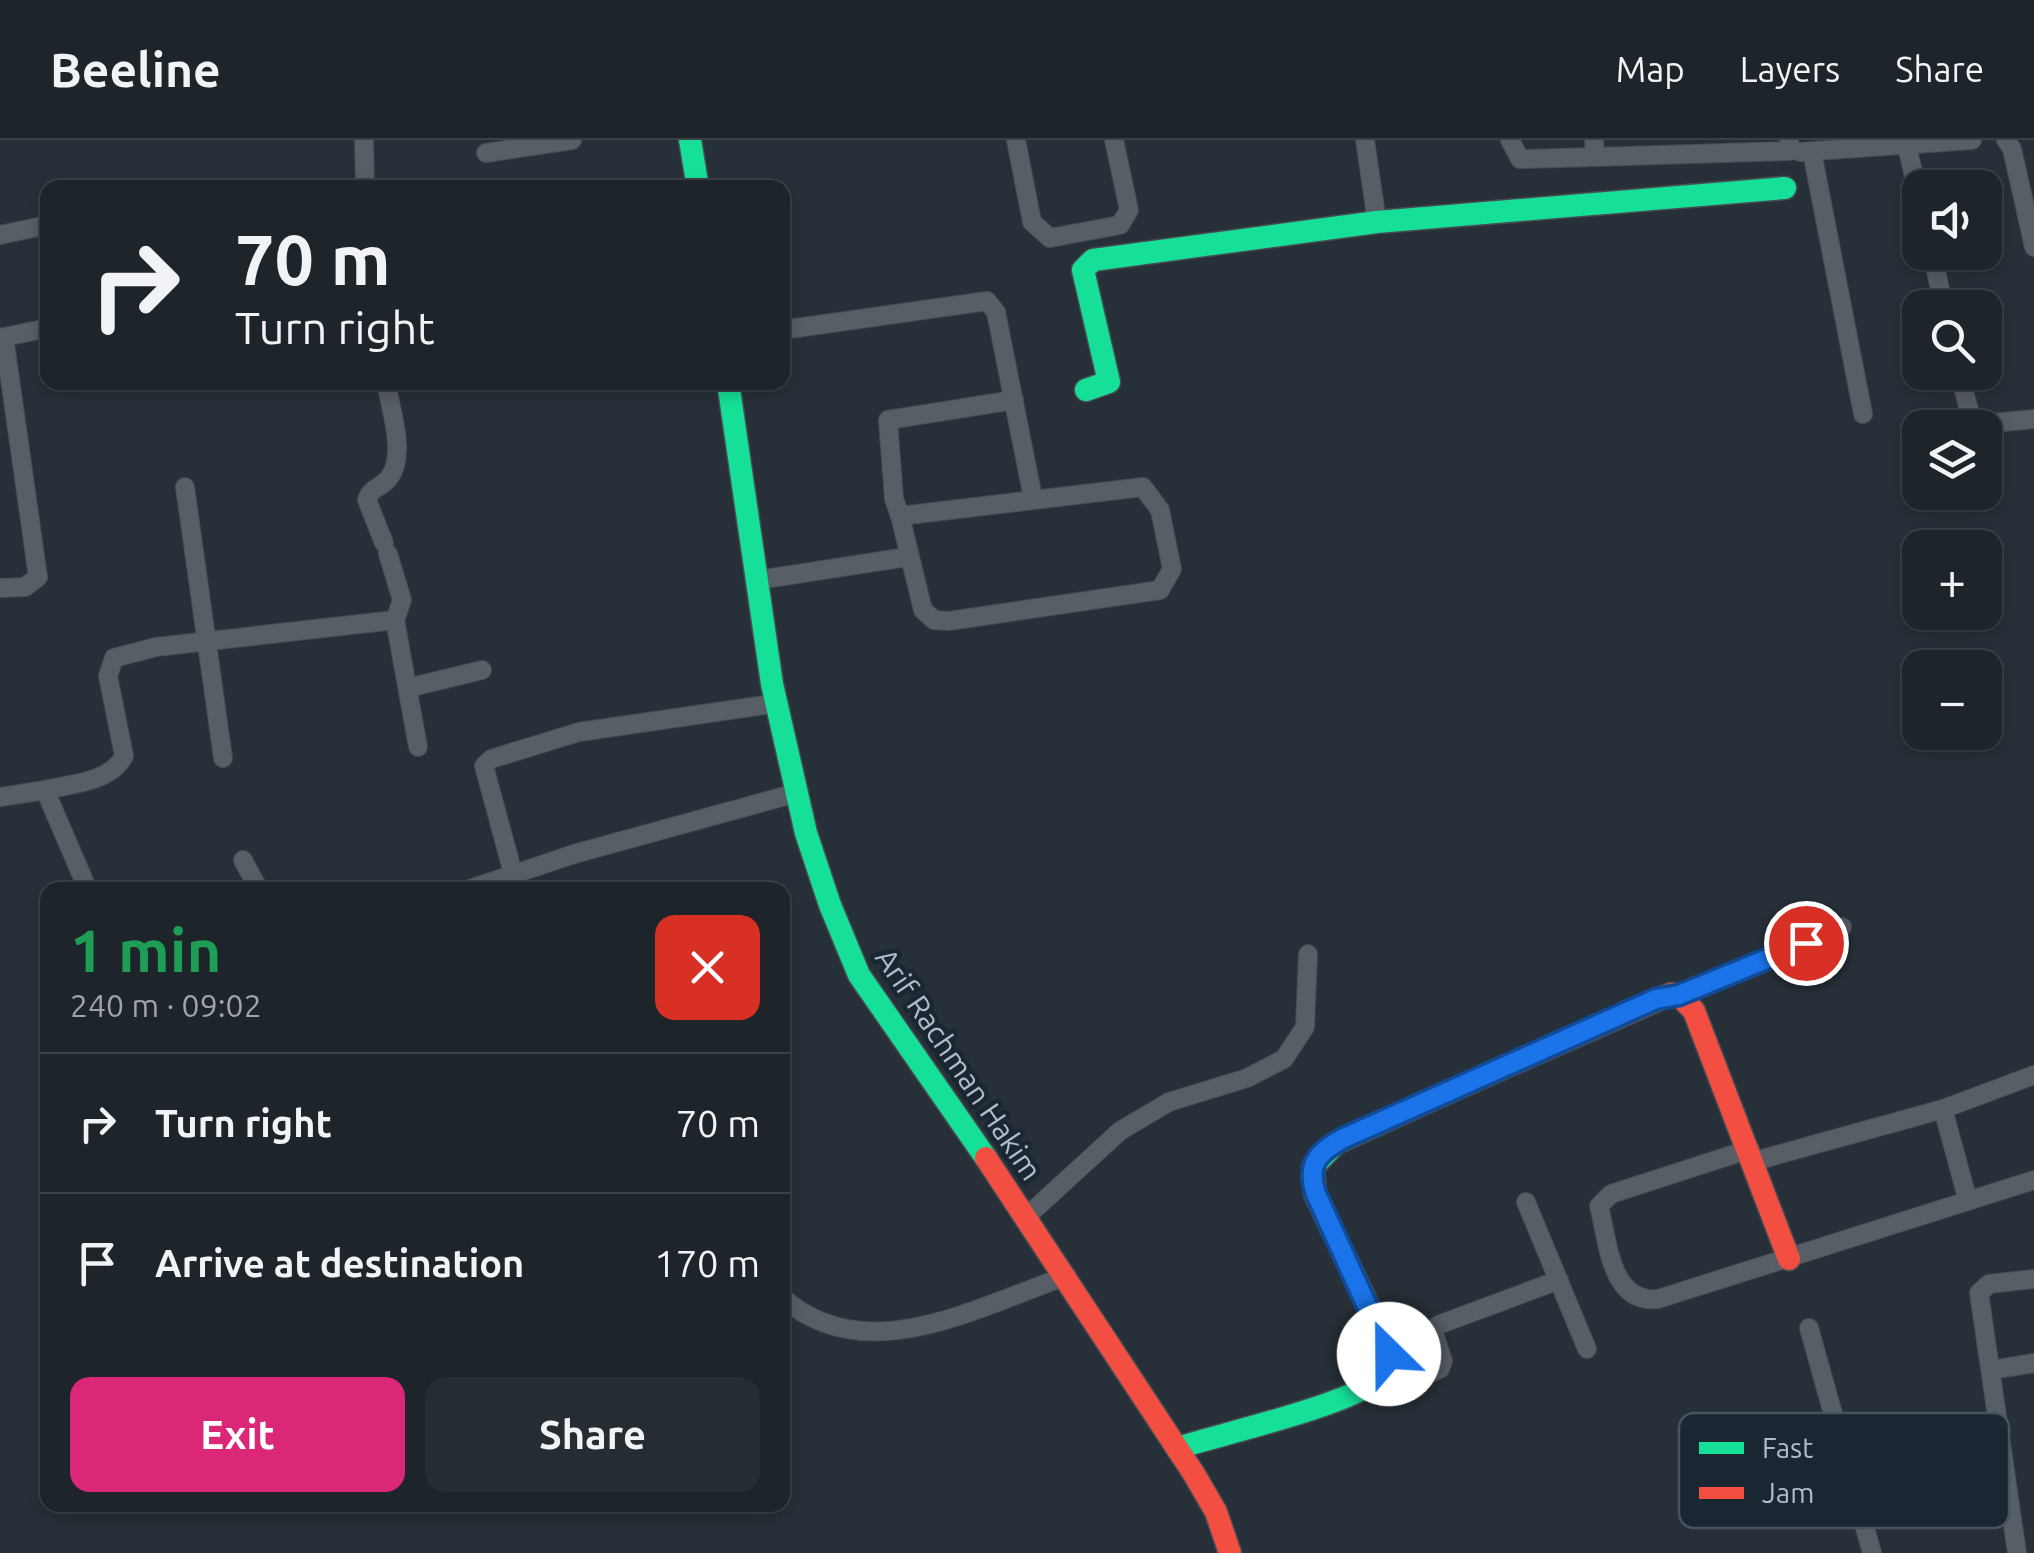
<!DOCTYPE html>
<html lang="en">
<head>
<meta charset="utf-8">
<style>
  :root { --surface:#1d242a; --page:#252c32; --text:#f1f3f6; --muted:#a0a4a8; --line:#3b4147; --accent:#db2777 }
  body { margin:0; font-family:Ubuntu,sans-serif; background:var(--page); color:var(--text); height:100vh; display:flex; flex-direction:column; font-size:38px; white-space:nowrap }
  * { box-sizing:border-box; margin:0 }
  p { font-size:32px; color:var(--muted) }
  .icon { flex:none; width:55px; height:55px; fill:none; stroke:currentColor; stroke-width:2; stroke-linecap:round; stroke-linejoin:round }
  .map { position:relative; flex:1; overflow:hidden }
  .sheet { position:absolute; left:40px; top:742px; width:750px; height:630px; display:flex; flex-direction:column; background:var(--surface); border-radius:20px; box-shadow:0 5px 15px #0003,0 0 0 2px var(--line) }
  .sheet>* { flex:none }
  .guide { position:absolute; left:40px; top:40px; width:750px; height:210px; border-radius:20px; box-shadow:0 5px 15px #0003,0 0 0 2px var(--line); background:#1d242a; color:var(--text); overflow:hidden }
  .controls { position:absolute; left:1902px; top:30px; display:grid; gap:20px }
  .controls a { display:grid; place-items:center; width:100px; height:100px; border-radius:20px; background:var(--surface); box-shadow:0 5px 15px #0003,0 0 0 2px var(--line); font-size:50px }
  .pin { position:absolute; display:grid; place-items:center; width:85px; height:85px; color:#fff; margin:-42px; border:5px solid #fff; border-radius:50%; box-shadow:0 2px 10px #0007 }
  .me { position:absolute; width:110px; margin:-55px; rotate:337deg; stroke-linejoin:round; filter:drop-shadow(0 0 8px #0008) }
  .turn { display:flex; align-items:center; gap:35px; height:210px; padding:0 30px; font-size:45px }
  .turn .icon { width:130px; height:130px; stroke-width:2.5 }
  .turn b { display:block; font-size:70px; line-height:85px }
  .round { display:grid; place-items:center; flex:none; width:105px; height:105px; border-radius:20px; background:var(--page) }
  .overview { display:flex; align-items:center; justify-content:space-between; height:170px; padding:0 30px }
  h1 { font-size:60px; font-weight:600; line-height:75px; color:#1e9e55 }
  .action { display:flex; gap:20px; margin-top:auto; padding:20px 30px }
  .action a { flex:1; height:115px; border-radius:20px; background:var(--accent); color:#fff; font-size:40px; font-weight:600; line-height:115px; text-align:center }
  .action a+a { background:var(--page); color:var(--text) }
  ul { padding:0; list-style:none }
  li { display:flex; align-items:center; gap:30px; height:140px; padding:0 30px; border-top:2px solid var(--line) }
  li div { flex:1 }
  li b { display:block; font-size:38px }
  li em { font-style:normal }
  header { display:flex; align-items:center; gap:60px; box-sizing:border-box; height:140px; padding:0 50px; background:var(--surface); border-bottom:2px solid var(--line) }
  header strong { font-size:48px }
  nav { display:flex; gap:55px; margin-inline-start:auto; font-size:35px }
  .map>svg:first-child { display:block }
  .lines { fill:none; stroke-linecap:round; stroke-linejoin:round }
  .street-casing { stroke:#464c52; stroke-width:20 }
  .fast-casing { stroke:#464c52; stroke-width:25 }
  .jam-casing { stroke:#464c52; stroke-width:25 }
  .street { stroke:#585e65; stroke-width:18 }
  .fast { stroke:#16e098; stroke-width:22 }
  .jam { stroke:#f24e42; stroke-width:22 }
  .route-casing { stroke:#114b97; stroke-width:25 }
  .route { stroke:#1a73e8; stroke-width:18 }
  .labels { text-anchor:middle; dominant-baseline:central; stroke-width:9; stroke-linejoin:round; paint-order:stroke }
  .street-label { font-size:30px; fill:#b0bdc9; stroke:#1a2732 }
  .key { fill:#1a2732; stroke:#47545f; stroke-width:2.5 }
  .key-label { font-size:28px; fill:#b0bdc9 }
</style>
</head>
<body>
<header>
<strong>Beeline</strong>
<nav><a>Map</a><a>Layers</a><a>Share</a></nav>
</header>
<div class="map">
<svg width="2034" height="1413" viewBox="0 0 2034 1413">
  <rect width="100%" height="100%" fill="#273038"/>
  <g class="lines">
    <defs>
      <g id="street">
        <path d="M 364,0 L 365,48"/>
        <path d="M 1016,0 L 1032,82 L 1050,98 L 1120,85 L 1129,70 L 1114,0"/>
        <path d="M 1365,0 L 1377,82"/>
        <path d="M 1510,0 L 1520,19 L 1595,17"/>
        <path d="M 1594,0 L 1595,17 L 1790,11 L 1789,0"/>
        <path d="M 2006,0 L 2012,9 L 2034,107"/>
        <path d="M 1907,6 L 1920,62"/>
        <path d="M 1800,12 L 1972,0"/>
        <path d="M 1812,12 L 1863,274"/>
        <path d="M 486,13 L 572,0"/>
        <path d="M 0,95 L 48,85"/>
        <path d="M 1932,112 L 1944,168"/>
        <path d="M 782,190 L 987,161 L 996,172 L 1033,358"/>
        <path d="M 0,198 L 48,188"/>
        <path d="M 1959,232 L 1973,285 L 2034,279"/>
        <path d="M 185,347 L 223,618"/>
        <path d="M 1143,347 L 1160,370 L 1172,429 L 1160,450 L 949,481 L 934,480 L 923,470 L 900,376 Z"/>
        <path d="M 900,376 L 894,359 L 888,280 L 1014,260"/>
        <path d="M 384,403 L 367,360 C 371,347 381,348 389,338 C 407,315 390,268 386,242"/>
        <path d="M 758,440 L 907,417"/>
        <path d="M 0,448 L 25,447 L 38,437 L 4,197"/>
        <path d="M 395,480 L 418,607"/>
        <path d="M 408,548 L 482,530"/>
        <path d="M 45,650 C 71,644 111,642 124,616 L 108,536 L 114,518 L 156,507 L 395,480 L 402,460 L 388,414"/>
        <path d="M 0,657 L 45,650 L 88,750"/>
        <path d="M 243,720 L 259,750"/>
        <path d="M 514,737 L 484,626 L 491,619 L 579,592 L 778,563"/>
        <path d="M 467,750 L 574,714 L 796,653"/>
        <path d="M 1679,855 L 1842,787"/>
        <path d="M 1943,969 L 1968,1061"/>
        <path d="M 1750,1009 L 1611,1054 L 1599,1066 C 1608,1101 1610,1164 1658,1159 L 2034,1040"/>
        <path d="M 1755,1021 L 1943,969 L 2034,935"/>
        <path d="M 1526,1062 L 1587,1209"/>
        <path d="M 1025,1078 L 1120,991 L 1169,962 L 1247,938 L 1284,919 L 1305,887 L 1308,814"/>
        <path d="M 782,1157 C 865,1232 978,1166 1067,1136"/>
        <path d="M 1809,1188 L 1872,1413"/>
        <path d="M 1991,1230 L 2034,1223"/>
        <path d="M 1381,1240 L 1409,1241 L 1440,1229 L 1443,1221 L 1433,1191 L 1438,1185 L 1559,1140"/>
        <path d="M 2017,1413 L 1979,1153 L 1989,1144 L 2034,1139"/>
      </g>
      <g id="fast">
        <path d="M 690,0 L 698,48"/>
        <path d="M 728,242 L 772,544 L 806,693 L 830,765 L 859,835 L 986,1018"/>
        <path d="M 1086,250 L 1109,242 L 1083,130 L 1093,120 L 1377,82 L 1785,48"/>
        <path d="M 1177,1308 C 1218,1295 1354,1264 1379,1238 C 1390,1227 1388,1214 1385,1201 L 1315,1054 L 1313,1027 L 1336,1003 L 1442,955"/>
      </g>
      <g id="jam">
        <path d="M 1442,955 L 1671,854 L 1679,855 L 1694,871 L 1789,1119"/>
        <path d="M 986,1018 L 1194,1334 L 1216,1372 L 1230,1413"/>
      </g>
    </defs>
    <use href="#street" class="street-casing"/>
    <use href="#fast" class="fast-casing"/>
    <use href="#jam" class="jam-casing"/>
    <use href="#street" class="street"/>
    <use href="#fast" class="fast"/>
    <use href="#jam" class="jam"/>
  </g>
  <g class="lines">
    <defs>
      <path id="route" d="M 1389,1214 L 1316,1054 C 1306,1024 1318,1012 1344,998 L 1656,859 L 1679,855 L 1806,803"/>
    </defs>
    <use href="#route" class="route-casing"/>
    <use href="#route" class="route"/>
  </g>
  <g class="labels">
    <g class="street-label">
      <text transform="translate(959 924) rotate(56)">Arif Rachman Hakim</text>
    </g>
  </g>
  <rect x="1679" y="1273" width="330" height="115" rx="15" class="key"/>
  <rect x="1699" y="1302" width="45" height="12" fill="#16e098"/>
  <rect x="1699" y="1347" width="45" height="12" fill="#f24e42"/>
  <g class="key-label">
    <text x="1762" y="1318">Fast</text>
    <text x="1762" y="1363">Jam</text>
  </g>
</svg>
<div class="controls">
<a><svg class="icon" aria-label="sound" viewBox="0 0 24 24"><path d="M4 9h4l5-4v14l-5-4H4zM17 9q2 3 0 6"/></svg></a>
<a><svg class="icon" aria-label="search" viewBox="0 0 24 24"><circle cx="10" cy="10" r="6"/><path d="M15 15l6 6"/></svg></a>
<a><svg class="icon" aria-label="layers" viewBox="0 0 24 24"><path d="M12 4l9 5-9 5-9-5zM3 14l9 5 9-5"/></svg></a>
<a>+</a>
<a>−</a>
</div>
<div class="pin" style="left:1806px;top:803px;background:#d93025"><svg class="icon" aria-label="arrive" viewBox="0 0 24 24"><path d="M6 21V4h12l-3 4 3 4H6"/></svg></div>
<svg class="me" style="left:1389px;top:1214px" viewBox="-20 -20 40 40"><circle r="19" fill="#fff"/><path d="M0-13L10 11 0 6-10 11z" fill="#1a73e8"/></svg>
<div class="guide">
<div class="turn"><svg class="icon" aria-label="right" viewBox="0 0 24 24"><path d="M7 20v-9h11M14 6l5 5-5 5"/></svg><div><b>70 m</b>Turn right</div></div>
</div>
<section class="sheet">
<div class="overview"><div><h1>1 min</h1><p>240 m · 09:02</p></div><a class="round" style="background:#d93025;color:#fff"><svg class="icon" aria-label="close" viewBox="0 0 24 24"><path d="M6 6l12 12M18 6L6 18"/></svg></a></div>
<ul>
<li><svg class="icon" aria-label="right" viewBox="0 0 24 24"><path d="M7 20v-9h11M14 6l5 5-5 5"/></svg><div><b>Turn right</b></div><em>70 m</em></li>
<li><svg class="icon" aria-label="arrive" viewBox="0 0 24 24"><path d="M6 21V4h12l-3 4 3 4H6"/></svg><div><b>Arrive at destination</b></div><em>170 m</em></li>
</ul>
<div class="action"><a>Exit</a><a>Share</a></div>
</section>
</div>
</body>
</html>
